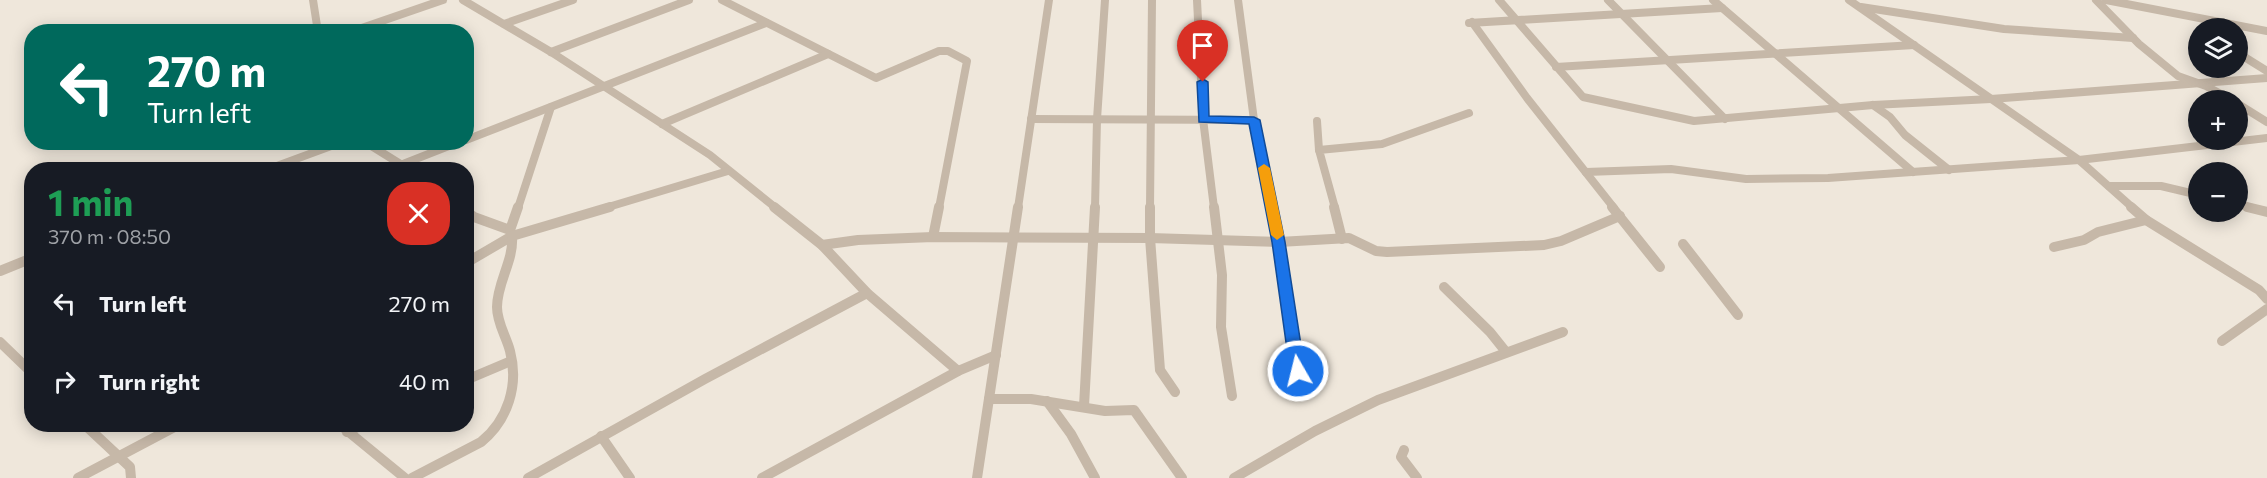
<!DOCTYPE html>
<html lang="en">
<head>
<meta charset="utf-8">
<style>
  :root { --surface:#171b24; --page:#20242c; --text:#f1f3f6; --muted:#9ea1a6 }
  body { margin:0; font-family:Commissioner,sans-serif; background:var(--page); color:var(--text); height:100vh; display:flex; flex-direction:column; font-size:22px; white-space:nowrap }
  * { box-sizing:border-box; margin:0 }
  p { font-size:20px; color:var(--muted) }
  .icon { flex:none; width:33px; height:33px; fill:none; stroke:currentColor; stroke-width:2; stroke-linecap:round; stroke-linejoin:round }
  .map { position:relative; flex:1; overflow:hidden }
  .side { position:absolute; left:24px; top:162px; width:450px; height:270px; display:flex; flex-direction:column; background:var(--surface); border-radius:24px; box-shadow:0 3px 15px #0003 }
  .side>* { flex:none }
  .top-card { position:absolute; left:24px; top:24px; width:450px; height:126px; border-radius:24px; box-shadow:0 3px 15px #0003; background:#00695c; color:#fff; overflow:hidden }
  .buttons { position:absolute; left:2188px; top:18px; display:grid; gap:12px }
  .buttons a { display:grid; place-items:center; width:60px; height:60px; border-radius:50%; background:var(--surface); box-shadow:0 3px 15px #0003; font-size:30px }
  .pin { position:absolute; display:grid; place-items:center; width:51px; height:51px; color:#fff; margin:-62px -26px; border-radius:50% 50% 50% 0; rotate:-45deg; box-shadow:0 0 6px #0007 }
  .pin .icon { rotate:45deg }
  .me { position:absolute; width:66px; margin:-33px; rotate:352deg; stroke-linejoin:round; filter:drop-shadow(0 0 4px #0008) }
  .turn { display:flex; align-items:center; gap:21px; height:126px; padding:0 24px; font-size:27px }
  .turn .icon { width:78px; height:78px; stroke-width:2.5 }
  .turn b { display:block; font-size:42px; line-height:51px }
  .round { display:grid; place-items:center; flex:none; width:63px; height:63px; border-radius:24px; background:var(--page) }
  .head { display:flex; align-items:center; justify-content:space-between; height:102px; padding:0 24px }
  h1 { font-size:36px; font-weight:700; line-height:45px; color:#1e9e55 }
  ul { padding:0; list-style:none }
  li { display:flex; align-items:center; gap:18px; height:78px; padding:0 24px }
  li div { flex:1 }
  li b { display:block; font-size:22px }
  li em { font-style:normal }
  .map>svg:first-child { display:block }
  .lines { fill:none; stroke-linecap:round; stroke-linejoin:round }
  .minor-far1 { stroke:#c6b8a8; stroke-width:8 }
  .minor { stroke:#c6b8a8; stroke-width:10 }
  .route { fill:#1a73e8; stroke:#114b97; stroke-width:1.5 }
  .slow { fill:#f59e0b }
</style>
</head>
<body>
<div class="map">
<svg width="2267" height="478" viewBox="0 0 2267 478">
  <rect width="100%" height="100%" fill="#efe7db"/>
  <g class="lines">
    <g class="minor-far1">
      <path d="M 313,0 L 318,32"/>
      <path d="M 463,0 L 551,52 L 710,155 L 776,208"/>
      <path d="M 722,0 L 876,78 L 939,51 L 948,51 L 967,61 L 939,208"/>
      <path d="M 1197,0 L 1203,119 L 1214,208"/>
      <path d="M 1238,0 L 1254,120 L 1272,208"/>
      <path d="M 1499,0 L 1583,97 L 1694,121 L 1873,105 L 1991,99 L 2267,78"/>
      <path d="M 1608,0 L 1725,119"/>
      <path d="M 1713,0 L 1913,172"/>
      <path d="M 1849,0 L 2079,160 L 2133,208"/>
      <path d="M 2096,0 L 2139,44 L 2178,76 L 2206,86 L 2232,100"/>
      <path d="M 2106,0 L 2267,31"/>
      <path d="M 1861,7 L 2004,29 L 2133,38"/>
      <path d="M 1472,22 L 1527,98 L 1614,208"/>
      <path d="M 1469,23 L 1722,8"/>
      <path d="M 504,24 L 573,0"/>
      <path d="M 350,32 L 443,0"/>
      <path d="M 551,52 L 689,0"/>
      <path d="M 2238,53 L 2267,71"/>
      <path d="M 1556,67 L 1914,45"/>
      <path d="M 2238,104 L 2267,122"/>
      <path d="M 1873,105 L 1890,117 L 1905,135 L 1949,170"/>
      <path d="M 1031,119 L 1254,120"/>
      <path d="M 1317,121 L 1319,150"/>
      <path d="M 662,124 L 828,54"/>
      <path d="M 466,140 L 766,23"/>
      <path d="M 365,142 L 410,170"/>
      <path d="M 403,164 L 459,142"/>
      <path d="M 266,170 L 342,142"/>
      <path d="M 1586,172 L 1671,169 L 1746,179 L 1828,178 L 2079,160 L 2267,138"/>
      <path d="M 2109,186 L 2161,186 L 2199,195"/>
      <path d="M 2238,204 L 2253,208"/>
      <path d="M 518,208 L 551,107"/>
      <path d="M 605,208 L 728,171"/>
      <path d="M 1018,208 L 1049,0"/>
      <path d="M 1095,208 L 1097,119 L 1105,0"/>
      <path d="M 1150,208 L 1152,0"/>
      <path d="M 1335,208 L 1319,150 L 1382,144 L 1469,113"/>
    </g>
    <g class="minor">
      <path d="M 774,207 L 822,245 L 867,293 L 958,371"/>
      <path d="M 1150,207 L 1150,238 L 1160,370 L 1175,392"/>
      <path d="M 1214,207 L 1222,275 L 1221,327 L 1232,396"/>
      <path d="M 1272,207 L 1298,371"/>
      <path d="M 1334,207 L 1342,239"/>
      <path d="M 1612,207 L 1660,267"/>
      <path d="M 2131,207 L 2146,220 L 2259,290 L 2267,299"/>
      <path d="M 2247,207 L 2267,212"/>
      <path d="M 466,211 L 474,217 L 510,230"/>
      <path d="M 933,237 L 939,207"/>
      <path d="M 1683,244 L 1738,315"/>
      <path d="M 822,245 L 858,240 L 933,237 L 1150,238 L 1279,242 L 1349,238 L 1376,251 L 1387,252 L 1544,245 L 1561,241 L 1620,216"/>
      <path d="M 2054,247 L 2084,240 L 2098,232 L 2146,220"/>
      <path d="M 466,263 L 512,236 L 510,230 L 518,207"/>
      <path d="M 0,271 L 32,258"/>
      <path d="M 1444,287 L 1490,332 L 1506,352"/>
      <path d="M 2222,341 L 2267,309"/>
      <path d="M 0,342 L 32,373"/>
      <path d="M 466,380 L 511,361"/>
      <path d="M 989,399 L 1031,399 L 1105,411 L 1134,410 L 1182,478"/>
      <path d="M 1047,401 L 1071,434 L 1095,478"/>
      <path d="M 1084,406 L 1095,207"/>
      <path d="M 84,424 L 130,467 L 131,478"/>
      <path d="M 339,424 L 405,478"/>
      <path d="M 347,432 L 364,424"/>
      <path d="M 601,436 L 630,478"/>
      <path d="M 1404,450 L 1401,457 L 1417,478"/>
      <path d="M 78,478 L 180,424"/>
      <path d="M 412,478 L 481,442 C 508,420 519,385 510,351 C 506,336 497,323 497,307 C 497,282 514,261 512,236 L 610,207"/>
      <path d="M 528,478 L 705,379 L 867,293"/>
      <path d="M 762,478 L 958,371 L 996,355"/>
      <path d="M 977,478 L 1018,207"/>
      <path d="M 1234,478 L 1315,431 L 1378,400 L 1563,332"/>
    </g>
  </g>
  <path class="route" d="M 1203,79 L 1208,82 L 1209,116 L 1254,117 L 1260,120 L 1285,242 L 1305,371 L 1303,375 L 1292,375 L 1290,371 L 1272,242 L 1249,124 L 1199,122 L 1197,82 Z"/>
  <path class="slow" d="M 1264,164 L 1270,168 L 1284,235 L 1277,240 L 1271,235 L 1258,168 Z"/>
</svg>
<div class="buttons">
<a><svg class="icon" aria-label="layers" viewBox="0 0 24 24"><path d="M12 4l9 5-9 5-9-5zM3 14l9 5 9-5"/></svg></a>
<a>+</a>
<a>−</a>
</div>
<div class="pin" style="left:1203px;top:82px;background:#d93025"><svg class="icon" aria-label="arrive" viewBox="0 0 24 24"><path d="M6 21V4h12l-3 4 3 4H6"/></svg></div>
<svg class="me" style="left:1298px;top:371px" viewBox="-20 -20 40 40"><circle r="17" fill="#1a73e8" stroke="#fff" stroke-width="3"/><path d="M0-11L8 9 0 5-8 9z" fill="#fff"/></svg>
<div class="top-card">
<div class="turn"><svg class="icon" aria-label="left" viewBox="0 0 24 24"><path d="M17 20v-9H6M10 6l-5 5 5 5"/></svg><div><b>270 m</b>Turn left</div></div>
</div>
<section class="side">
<div class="head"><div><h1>1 min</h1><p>370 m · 08:50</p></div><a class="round" style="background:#d93025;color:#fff"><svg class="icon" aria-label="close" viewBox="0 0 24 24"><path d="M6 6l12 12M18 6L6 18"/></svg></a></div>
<ul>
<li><svg class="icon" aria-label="left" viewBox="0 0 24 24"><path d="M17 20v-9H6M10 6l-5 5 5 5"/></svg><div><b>Turn left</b></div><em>270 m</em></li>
<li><svg class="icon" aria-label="right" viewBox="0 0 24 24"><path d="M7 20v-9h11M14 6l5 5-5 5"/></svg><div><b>Turn right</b></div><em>40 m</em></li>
</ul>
</section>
</div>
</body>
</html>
